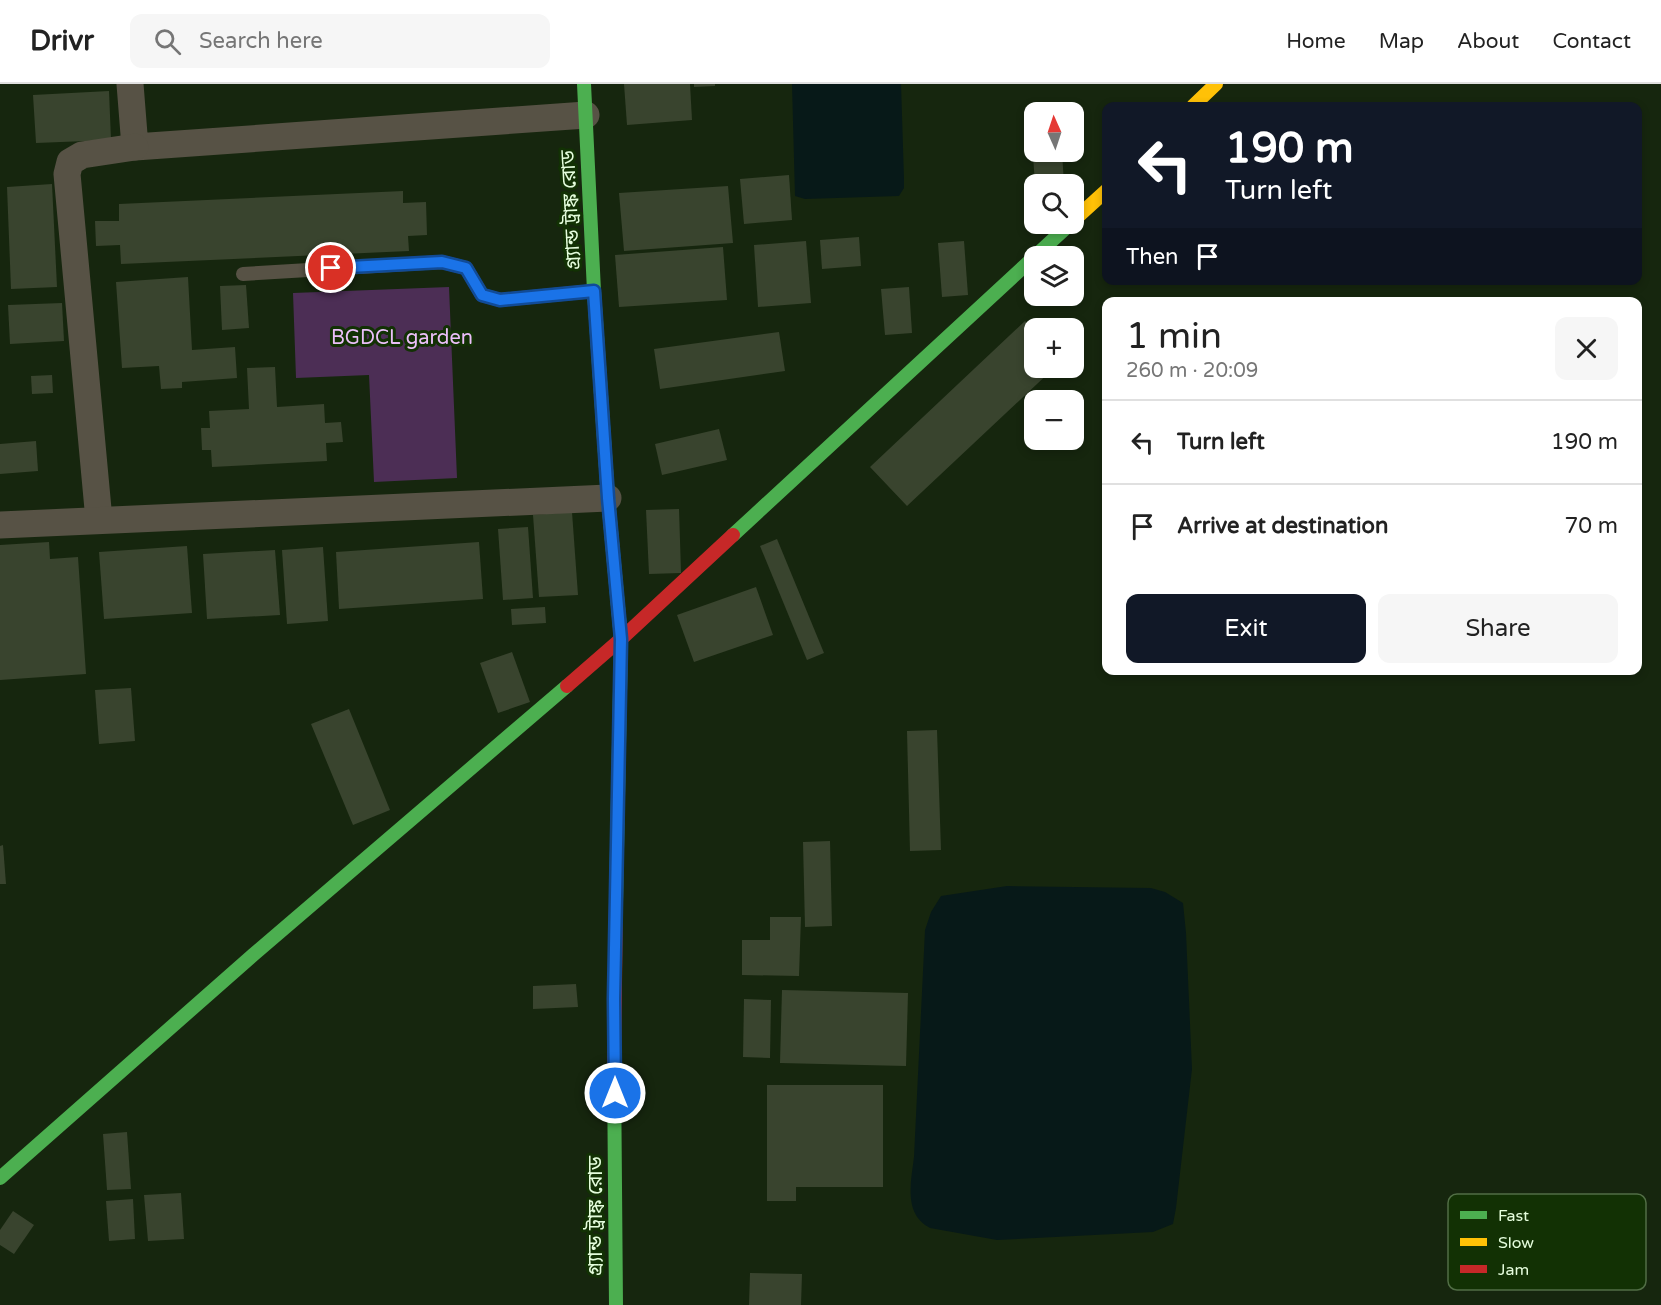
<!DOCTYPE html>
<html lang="en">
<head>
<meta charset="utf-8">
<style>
  :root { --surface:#fff; --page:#f6f6f6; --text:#222; --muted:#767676; --line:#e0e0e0; --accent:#111827 }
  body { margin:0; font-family:"Varela Round","Noto Sans Bengali",sans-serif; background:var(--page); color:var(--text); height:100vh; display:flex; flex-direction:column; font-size:22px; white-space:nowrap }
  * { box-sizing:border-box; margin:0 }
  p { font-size:20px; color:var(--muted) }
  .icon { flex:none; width:33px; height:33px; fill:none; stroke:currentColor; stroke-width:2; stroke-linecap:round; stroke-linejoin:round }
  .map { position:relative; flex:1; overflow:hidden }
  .details { position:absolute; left:1102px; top:213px; width:540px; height:378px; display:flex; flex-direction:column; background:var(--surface); border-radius:12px; box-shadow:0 3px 9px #0003 }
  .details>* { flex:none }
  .top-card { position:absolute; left:1102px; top:18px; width:540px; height:183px; border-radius:12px; box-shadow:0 3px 9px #0003; background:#111827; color:#fff; overflow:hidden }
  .needle { width:39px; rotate:357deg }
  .tools { position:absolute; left:1024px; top:18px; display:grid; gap:12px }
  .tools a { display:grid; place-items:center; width:60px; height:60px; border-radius:12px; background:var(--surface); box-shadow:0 3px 9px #0003; font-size:30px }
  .pin { position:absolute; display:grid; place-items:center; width:51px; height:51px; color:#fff; margin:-26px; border:3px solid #fff; border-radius:50%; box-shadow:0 2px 6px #0007 }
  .me { position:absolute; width:66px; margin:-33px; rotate:0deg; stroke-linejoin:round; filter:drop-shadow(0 0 4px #0008) }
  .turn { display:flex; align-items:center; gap:21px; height:126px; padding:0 24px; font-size:27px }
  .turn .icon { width:78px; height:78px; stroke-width:2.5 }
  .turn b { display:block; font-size:42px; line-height:51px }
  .then { display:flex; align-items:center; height:57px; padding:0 24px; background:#0003; gap:12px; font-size:22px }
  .round { display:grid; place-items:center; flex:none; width:63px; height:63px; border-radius:12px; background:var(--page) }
  .overview { display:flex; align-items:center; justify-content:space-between; height:102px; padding:0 24px }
  h1 { font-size:36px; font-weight:600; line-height:45px }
  .action { display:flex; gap:12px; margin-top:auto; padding:12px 24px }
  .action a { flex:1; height:69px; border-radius:12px; background:var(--accent); color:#fff; font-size:24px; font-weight:600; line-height:69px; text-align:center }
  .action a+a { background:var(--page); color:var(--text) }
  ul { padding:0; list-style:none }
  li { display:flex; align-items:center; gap:18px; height:84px; padding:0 24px; border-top:2px solid var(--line) }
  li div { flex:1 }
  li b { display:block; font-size:22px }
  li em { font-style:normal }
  header { display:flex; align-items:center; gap:36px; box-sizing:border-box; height:84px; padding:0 30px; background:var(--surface); border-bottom:2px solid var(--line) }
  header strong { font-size:28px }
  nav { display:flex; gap:33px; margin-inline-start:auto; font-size:21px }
  .search { width:420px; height:54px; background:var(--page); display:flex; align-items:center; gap:15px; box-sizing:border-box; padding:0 21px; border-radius:12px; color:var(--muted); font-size:22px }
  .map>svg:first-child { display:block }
  .green { fill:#4c2e55 }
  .water { fill:#071918 }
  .building { fill:#39442e }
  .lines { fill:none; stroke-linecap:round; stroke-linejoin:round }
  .lane { stroke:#575245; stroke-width:14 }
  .street { stroke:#575245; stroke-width:27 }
  .fast { stroke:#4caf50; stroke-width:14 }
  .slow { stroke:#ffc107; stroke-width:14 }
  .jam { stroke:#c62828; stroke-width:14 }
  .route-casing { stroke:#114b97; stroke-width:15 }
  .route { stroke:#1a73e8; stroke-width:10 }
  .labels { text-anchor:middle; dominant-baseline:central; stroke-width:6; stroke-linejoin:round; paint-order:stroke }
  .street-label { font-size:20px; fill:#e5fddd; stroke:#123104 }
  .park-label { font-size:20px; fill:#ebbff9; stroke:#123104 }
  .key { fill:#123104; stroke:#516e45; stroke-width:1.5 }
  .key-label { font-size:16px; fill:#e5fddd }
</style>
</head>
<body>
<header>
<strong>Drivr</strong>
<div class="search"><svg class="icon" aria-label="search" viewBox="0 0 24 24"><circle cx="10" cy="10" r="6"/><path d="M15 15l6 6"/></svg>Search here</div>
<nav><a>Home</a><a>Map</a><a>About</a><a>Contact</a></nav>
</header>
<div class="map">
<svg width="1661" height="1221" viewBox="0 0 1661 1221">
  <rect width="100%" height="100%" fill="#16260e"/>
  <path class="green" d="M 449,203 L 457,394 L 374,398 L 369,291 L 296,294 L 293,209 Z"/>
  <g class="water">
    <path d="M 792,0 L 901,0 L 904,96 L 904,104 L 899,112 L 805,115 L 795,112 Z"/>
    <path d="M 1007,802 L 1151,804 L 1165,808 L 1183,819 L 1186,849 L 1192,985 L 1176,1124 L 1173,1140 L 1153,1148 L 997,1156 L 930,1144 C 903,1130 911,1098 914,1073 L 925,846 L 931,828 L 941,812 Z"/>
  </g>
  <g class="building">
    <path d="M 624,0 L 690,0 L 692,36 L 627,41 Z"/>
    <path d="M 694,0 L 715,0 L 715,2 L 694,3 Z"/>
    <path d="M 109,7 L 111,56 L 36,59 L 33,11 Z"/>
    <path d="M 1032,57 L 1035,57 L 1035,68 L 1062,68 L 1064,100 L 1035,100 Z"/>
    <path d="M 789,91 L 792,136 L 744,140 L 740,95 Z"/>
    <path d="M 52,100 L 57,203 L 11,205 L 7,103 Z"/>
    <path d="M 728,102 L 733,159 L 624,167 L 619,109 Z"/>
    <path d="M 403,107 L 403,119 L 426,118 L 427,151 L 408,152 L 409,167 L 121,180 L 120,161 L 96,162 L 95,137 L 119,137 L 119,120 Z"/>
    <path d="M 859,153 L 861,182 L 822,185 L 820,156 Z"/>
    <path d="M 806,157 L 811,219 L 758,223 L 754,161 Z"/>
    <path d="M 964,157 L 968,211 L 942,213 L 938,159 Z"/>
    <path d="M 723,163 L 727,216 L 619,223 L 615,171 Z"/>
    <path d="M 188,193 L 192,266 L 235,263 L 237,294 L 182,298 L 182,304 L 161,305 L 159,282 L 122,284 L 116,198 Z"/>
    <path d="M 246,201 L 249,244 L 222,246 L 220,202 Z"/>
    <path d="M 909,203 L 912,249 L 885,251 L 881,205 Z"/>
    <path d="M 62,219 L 64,257 L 10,260 L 8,221 Z"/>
    <path d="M 1025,237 L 1035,247 L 1035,284 L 1054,284 L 907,422 L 870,383 Z"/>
    <path d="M 779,248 L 785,287 L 660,305 L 654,265 Z"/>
    <path d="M 275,283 L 277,323 L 324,320 L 325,339 L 341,338 L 343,358 L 326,359 L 327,377 L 212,383 L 211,366 L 202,366 L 201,344 L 210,344 L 209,327 L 249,325 L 247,284 Z"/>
    <path d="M 52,291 L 53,309 L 32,310 L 31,292 Z"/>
    <path d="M 719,345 L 727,376 L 662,391 L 655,360 Z"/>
    <path d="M 36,357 L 38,387 L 0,390 L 0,360 Z"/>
    <path d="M 679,425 L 681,489 L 649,490 L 646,426 Z"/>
    <path d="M 572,428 L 578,511 L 539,513 L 533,431 Z"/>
    <path d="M 528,443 L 533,514 L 503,516 L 498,445 Z"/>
    <path d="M 777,455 L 824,569 L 807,576 L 760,462 Z"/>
    <path d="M 49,458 L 50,475 L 78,473 L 86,590 L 0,596 L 0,461 Z"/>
    <path d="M 479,458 L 483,515 L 339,525 L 336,468 Z"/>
    <path d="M 187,462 L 192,529 L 104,535 L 99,468 Z"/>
    <path d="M 323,463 L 328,537 L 287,540 L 282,466 Z"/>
    <path d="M 275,466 L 280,531 L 207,535 L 203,470 Z"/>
    <path d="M 756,503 L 773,551 L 694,578 L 677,531 Z"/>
    <path d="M 545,523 L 546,539 L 512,541 L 511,525 Z"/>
    <path d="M 512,568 L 530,618 L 498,629 L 480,579 Z"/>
    <path d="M 131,604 L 135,657 L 99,660 L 95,606 Z"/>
    <path d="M 349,625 L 390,726 L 353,741 L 311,640 Z"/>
    <path d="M 937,646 L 941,766 L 910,767 L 907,647 Z"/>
    <path d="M 830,757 L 832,842 L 805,843 L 803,758 Z"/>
    <path d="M 3,761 L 6,800 L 0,800 L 0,762 Z"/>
    <path d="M 770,833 L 801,833 L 799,892 L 742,891 L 742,856 L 770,856 Z"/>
    <path d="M 576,900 L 578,923 L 533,925 L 533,902 Z"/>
    <path d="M 782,906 L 908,909 L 906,982 L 780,979 Z"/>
    <path d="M 744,915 L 771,916 L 770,974 L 743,973 Z"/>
    <path d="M 767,1001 L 883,1001 L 883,1103 L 796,1103 L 796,1117 L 767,1117 Z"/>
    <path d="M 127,1048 L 131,1105 L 107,1106 L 103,1050 Z"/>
    <path d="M 181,1109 L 184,1155 L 148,1157 L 144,1111 Z"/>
    <path d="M 133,1115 L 135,1155 L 109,1157 L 106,1117 Z"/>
    <path d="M 13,1127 L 34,1141 L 14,1170 L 0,1161 L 0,1146 Z"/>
    <path d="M 750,1189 L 802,1190 L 801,1221 L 749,1221 Z"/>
  </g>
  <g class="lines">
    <path class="lane" d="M 243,190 L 442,178 L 466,184 L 482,211 L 500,216 L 594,207"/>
    <g class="street">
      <path d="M 130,0 L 135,63 L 586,31"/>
      <path d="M 99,436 L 67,90 L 70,78 L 82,71 L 135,63"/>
      <path d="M 0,441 L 608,414"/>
    </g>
    <g class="fast">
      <path d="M 584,0 L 594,207 L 608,414 L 621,555 L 616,818"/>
      <path d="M 733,451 L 1070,140"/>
      <path d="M 614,984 L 616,1221"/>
      <path d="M 0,1094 L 253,871 L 567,602"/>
    </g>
    <g class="slow">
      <path d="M 1193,22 L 1216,0"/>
      <path d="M 1074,136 L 1107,106"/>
    </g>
    <g class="jam">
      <path d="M 567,602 L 621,555 L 733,451"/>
      <path d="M 614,984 L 616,818"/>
    </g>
  </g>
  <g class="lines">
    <defs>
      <path id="route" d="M 331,184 L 442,178 L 466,184 L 482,211 L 500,216 L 594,207 L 608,414 L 621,555 L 614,915 L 615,1009"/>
    </defs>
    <use href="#route" class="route-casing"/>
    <use href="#route" class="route"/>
  </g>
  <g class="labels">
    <g class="street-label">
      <text transform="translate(571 126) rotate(-93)">গ্র্যান্ড ট্রাঙ্ক রোড</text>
      <text transform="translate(596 1132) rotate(-90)">গ্র্যান্ড ট্রাঙ্ক রোড</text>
    </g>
    <g class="park-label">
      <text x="402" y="254">BGDCL garden</text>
    </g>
  </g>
  <rect x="1448" y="1110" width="198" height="96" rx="9" class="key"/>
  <rect x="1460" y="1127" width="27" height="8" fill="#4caf50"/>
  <rect x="1460" y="1154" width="27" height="8" fill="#ffc107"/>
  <rect x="1460" y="1181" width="27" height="8" fill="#c62828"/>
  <g class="key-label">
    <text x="1498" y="1137">Fast</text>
    <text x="1498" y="1164">Slow</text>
    <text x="1498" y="1191">Jam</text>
  </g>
</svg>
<div class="tools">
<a><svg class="needle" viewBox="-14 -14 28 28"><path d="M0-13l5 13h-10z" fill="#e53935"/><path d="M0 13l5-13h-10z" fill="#767676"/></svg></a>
<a><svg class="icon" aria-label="search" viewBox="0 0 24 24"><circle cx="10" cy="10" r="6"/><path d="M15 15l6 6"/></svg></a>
<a><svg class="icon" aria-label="layers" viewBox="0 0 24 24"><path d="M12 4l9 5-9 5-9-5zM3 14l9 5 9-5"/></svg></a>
<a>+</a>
<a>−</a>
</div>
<div class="pin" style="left:331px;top:184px;background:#d93025"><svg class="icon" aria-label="arrive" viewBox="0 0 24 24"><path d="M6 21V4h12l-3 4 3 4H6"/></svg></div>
<svg class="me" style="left:615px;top:1009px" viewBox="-20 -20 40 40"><circle r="17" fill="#1a73e8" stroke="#fff" stroke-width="3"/><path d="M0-11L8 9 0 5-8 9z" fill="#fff"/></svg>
<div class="top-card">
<div class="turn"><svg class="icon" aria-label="left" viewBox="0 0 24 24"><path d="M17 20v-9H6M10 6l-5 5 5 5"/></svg><div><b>190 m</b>Turn left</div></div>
<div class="then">Then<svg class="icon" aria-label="arrive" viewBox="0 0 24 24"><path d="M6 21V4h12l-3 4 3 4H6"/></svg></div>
</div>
<section class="details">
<div class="overview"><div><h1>1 min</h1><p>260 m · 20:09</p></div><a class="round"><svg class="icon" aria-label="close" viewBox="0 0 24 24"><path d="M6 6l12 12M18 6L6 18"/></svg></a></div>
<ul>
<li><svg class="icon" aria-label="left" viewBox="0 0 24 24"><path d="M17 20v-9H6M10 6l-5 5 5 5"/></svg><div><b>Turn left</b></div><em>190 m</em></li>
<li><svg class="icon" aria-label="arrive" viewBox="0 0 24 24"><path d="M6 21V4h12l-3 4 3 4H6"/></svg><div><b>Arrive at destination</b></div><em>70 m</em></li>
</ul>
<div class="action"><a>Exit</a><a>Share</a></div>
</section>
</div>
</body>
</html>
